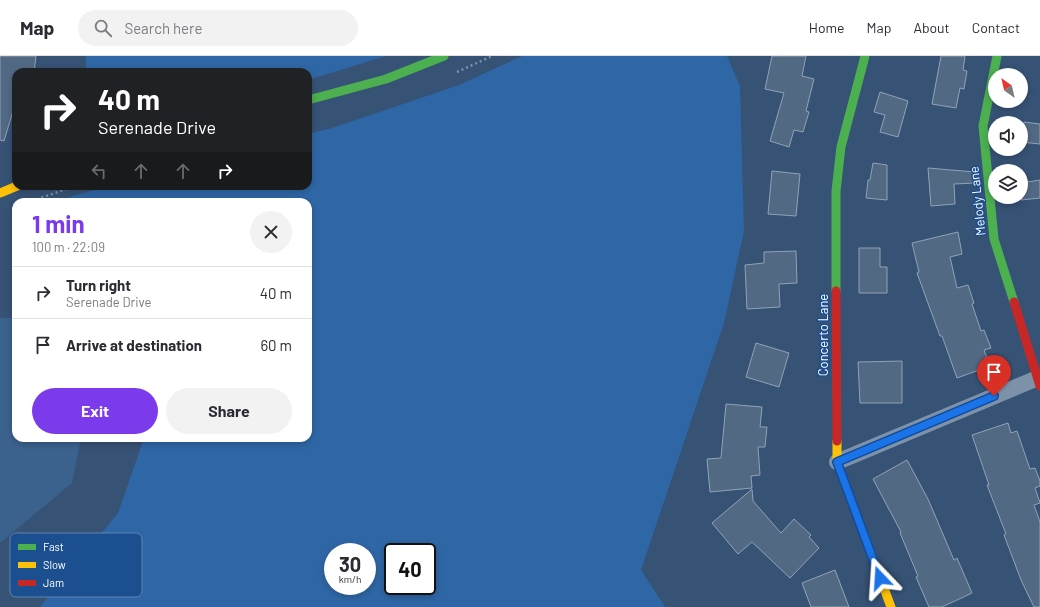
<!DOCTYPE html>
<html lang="en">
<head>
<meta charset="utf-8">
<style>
  :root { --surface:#fff; --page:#f2f2f3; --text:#2b2b33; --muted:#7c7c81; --line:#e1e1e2; --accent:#7c3aed }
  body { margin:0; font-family:Barlow,sans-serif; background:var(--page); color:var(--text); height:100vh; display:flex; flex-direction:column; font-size:15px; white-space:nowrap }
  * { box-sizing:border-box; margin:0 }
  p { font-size:13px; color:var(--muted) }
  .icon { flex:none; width:22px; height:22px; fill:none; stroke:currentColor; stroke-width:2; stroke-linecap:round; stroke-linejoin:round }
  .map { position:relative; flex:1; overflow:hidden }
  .side { position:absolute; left:12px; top:142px; width:300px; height:244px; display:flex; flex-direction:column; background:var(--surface); border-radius:12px; box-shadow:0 2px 6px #0003 }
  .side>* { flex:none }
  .banner { position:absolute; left:12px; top:12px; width:300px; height:122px; border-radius:12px; box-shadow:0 2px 6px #0003; background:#202124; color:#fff; overflow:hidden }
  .needle { width:26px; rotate:326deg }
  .buttons { position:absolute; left:988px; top:12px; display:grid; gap:8px }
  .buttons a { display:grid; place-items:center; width:40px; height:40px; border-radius:50%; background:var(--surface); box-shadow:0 2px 6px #0003; font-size:20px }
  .speed { position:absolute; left:324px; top:487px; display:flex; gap:8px; font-size:20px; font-weight:700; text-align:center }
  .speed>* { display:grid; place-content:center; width:52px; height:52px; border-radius:50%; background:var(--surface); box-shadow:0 2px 6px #0003; line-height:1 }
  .speed small { font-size:10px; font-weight:400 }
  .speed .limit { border:2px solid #111; border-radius:6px; background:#fff; color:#111 }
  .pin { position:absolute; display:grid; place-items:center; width:34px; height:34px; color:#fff; margin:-41px -17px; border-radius:50% 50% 50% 0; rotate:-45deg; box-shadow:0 0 4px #0007 }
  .pin .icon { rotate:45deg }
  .me { position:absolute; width:44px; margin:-22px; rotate:340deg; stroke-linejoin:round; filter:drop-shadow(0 0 3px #0008) }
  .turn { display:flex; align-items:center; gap:14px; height:84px; padding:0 20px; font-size:18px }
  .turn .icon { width:52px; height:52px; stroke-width:2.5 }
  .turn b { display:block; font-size:28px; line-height:34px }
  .lanes { display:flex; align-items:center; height:38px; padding:0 20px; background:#0003; justify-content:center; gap:20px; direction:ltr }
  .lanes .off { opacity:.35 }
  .round { display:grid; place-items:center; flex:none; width:42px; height:42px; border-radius:21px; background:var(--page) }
  .headline { display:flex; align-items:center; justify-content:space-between; height:68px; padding:0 20px }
  h1 { font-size:24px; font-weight:700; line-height:30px; color:var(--accent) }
  .cta { display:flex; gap:8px; margin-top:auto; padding:8px 20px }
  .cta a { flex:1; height:46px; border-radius:24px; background:var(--accent); color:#fff; font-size:16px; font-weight:700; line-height:46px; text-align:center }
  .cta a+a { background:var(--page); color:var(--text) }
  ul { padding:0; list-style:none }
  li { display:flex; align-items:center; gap:12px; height:52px; padding:0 20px; border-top:1px solid var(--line) }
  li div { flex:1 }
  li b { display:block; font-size:15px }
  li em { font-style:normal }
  header { display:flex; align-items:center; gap:24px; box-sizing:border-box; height:56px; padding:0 20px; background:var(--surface); border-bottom:1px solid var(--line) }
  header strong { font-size:19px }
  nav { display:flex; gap:22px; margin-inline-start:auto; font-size:14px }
  .search { width:280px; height:36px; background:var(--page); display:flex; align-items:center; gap:10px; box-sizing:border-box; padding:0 14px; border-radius:22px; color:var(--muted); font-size:15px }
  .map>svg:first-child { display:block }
  .green { fill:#2f66a5; fill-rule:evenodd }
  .water { fill:#3b618d }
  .building { fill:#526984; stroke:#92a2b6 }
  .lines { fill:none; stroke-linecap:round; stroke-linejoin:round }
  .path { stroke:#7d92a8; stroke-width:2.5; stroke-dasharray:2 3; stroke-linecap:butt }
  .street { stroke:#7d92a8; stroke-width:16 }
  .fast { stroke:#4caf50; stroke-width:9 }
  .slow { stroke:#ffc107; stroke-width:9 }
  .jam { stroke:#c62828; stroke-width:9 }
  .route-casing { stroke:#114b97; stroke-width:10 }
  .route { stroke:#1a73e8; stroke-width:7 }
  .labels { text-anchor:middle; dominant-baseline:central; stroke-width:3; stroke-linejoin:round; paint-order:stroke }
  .street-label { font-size:13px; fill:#fff; stroke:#1b4f8f }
  .key { fill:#1b4f8f; stroke:#5f84b1; stroke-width:1 }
  .key-label { font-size:11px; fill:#fff }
</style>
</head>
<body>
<header>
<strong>Map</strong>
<div class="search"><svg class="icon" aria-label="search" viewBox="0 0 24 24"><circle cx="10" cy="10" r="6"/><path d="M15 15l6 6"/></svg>Search here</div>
<nav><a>Home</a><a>Map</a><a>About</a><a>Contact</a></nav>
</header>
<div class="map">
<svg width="1040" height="551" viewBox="0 0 1040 551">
  <rect width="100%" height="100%" fill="#365274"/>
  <g class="green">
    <path d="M 86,0 L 386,0 L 308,24 L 308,16 L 86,16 Z"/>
    <path d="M 522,0 L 727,0 L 740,30 L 744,175 L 724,267 L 641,514 L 665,551 L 40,551 L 118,457 L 144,382 L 308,382 L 308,146 L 54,146 L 106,130 L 308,130 L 308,78 L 332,72 L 459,29 ZM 333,496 L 367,496 L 367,530 L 333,530 ZM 393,496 L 427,496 L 427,530 L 393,530 Z"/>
  </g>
  <path class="water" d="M 0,262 L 14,262 L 16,264 L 16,382 L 81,382 L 72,427 L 0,487 Z"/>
  <g class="building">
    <path d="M 0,0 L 36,0 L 34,16 L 16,16 L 16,45 L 4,85 L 0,84 Z"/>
    <path d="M 772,0 L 806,0 L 802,20 L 814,23 L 806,55 L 809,56 L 803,76 L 794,74 L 789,91 L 770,85 L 784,37 L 765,33 Z"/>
    <path d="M 941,0 L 965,0 L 963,14 L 967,15 L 964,33 L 960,32 L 956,52 L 932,48 Z"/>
    <path d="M 880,36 L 908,45 L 898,81 L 880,76 L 885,59 L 874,56 Z"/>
    <path d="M 1024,66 L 1040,68 L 1040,88 L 1021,86 Z"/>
    <path d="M 873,107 L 887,109 L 887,144 L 866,142 L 868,124 L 870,124 Z"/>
    <path d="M 928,112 L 975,116 L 976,127 L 954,128 L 955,148 L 931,150 Z"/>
    <path d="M 772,115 L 800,118 L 796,160 L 768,158 Z"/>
    <path d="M 1040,124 L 1040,142 L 1021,144 L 1021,127 Z"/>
    <path d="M 958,176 L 962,198 L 950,201 L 957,232 L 968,229 L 974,247 L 972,248 L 981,275 L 984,274 L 991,292 L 984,294 L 990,310 L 957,322 L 942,280 L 940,280 L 917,217 L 919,216 L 912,187 Z"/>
    <path d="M 859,192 L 880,192 L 880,211 L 887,211 L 887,237 L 859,237 Z"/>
    <path d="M 796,195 L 797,227 L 779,228 L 780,251 L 747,253 L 745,209 L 764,207 L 764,196 Z"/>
    <path d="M 756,287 L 789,297 L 779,331 L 746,321 Z"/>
    <path d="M 902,305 L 902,347 L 860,347 L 858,306 Z"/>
    <path d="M 726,348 L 762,351 L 760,371 L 767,371 L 765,391 L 758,391 L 760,419 L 751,420 L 752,432 L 710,436 L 707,403 L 721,402 Z"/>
    <path d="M 1008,367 L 1011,377 L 1017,375 L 1030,413 L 1035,412 L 1040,425 L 1040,430 L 1035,432 L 1040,447 L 1034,449 L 1040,466 L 1040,551 L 1034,551 L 1021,524 L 1004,479 L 1006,478 L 987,429 L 989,429 L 972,379 Z"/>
    <path d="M 907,404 L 928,443 L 954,504 L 957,502 L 972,537 L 942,551 L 929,551 L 916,521 L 918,520 L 900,477 L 901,476 L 873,423 Z"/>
    <path d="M 752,433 L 753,445 L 781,477 L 794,463 L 811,479 L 809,481 L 819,492 L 790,522 L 752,486 L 738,498 L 712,467 Z"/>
    <path d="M 835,514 L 849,551 L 811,551 L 802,527 Z"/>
  </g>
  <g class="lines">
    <g class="path">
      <path d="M 457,16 L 492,0"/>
      <path d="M 32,145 L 75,130"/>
    </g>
    <path class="street" d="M 837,406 L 1040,321"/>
    <g class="fast">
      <path d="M 997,0 L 983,70 L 994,183 L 1014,246"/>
      <path d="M 308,44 L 386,23 L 444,0"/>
      <path d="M 836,235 L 836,135 L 841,91 L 865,0"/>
    </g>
    <g class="slow">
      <path d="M 0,137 L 17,130"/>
      <path d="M 837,385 L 837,406 L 891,551"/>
    </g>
    <g class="jam">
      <path d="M 836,235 L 837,385"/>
      <path d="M 1014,246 L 1040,330"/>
    </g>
  </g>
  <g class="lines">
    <defs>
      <path id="route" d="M 880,522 L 837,406 L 994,340"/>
    </defs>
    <use href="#route" class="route-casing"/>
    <use href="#route" class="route"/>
  </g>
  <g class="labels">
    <g class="street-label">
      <text transform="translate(977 145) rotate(-96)">Melody Lane</text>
      <text transform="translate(823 279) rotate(-90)">Concerto Lane</text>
    </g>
  </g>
  <rect x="10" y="477" width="132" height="64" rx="6" class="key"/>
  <rect x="18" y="488" width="18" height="6" fill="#4caf50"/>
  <rect x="18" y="506" width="18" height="6" fill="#ffc107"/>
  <rect x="18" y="524" width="18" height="6" fill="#c62828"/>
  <g class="key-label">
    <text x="43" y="495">Fast</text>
    <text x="43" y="513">Slow</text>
    <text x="43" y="531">Jam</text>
  </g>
</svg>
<div class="buttons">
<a><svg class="needle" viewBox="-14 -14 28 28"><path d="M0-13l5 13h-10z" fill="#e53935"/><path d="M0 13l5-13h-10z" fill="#7c7c81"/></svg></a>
<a><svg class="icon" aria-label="sound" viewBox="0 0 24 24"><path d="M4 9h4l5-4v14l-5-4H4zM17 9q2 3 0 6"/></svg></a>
<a><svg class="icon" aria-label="layers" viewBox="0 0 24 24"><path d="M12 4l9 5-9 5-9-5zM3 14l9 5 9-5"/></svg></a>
</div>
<div class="speed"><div>30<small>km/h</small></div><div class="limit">40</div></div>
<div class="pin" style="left:994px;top:340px;background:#d93025"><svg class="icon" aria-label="arrive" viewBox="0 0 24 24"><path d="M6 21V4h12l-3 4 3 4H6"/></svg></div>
<svg class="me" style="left:880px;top:522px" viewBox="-20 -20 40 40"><path d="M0-17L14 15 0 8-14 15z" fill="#1a73e8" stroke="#fff" stroke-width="4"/></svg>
<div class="banner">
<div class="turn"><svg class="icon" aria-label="right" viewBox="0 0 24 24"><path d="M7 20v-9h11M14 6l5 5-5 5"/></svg><div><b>40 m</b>Serenade Drive</div></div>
<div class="lanes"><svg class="icon off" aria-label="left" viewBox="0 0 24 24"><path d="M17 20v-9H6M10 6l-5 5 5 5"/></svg><svg class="icon off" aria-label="ahead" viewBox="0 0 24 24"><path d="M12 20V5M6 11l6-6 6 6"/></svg><svg class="icon off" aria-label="ahead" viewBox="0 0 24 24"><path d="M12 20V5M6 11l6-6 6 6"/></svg><svg class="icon" aria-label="right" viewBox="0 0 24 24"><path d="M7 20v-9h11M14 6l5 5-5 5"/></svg></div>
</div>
<section class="side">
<div class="headline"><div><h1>1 min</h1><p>100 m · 22:09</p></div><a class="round"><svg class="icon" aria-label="close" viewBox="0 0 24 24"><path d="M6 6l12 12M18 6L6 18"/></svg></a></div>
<ul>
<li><svg class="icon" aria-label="right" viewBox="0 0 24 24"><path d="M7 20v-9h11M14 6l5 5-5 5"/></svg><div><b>Turn right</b><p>Serenade Drive</p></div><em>40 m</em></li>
<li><svg class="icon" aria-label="arrive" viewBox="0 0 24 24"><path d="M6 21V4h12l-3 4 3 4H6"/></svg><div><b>Arrive at destination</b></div><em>60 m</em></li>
</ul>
<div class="cta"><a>Exit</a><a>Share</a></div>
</section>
</div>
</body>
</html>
